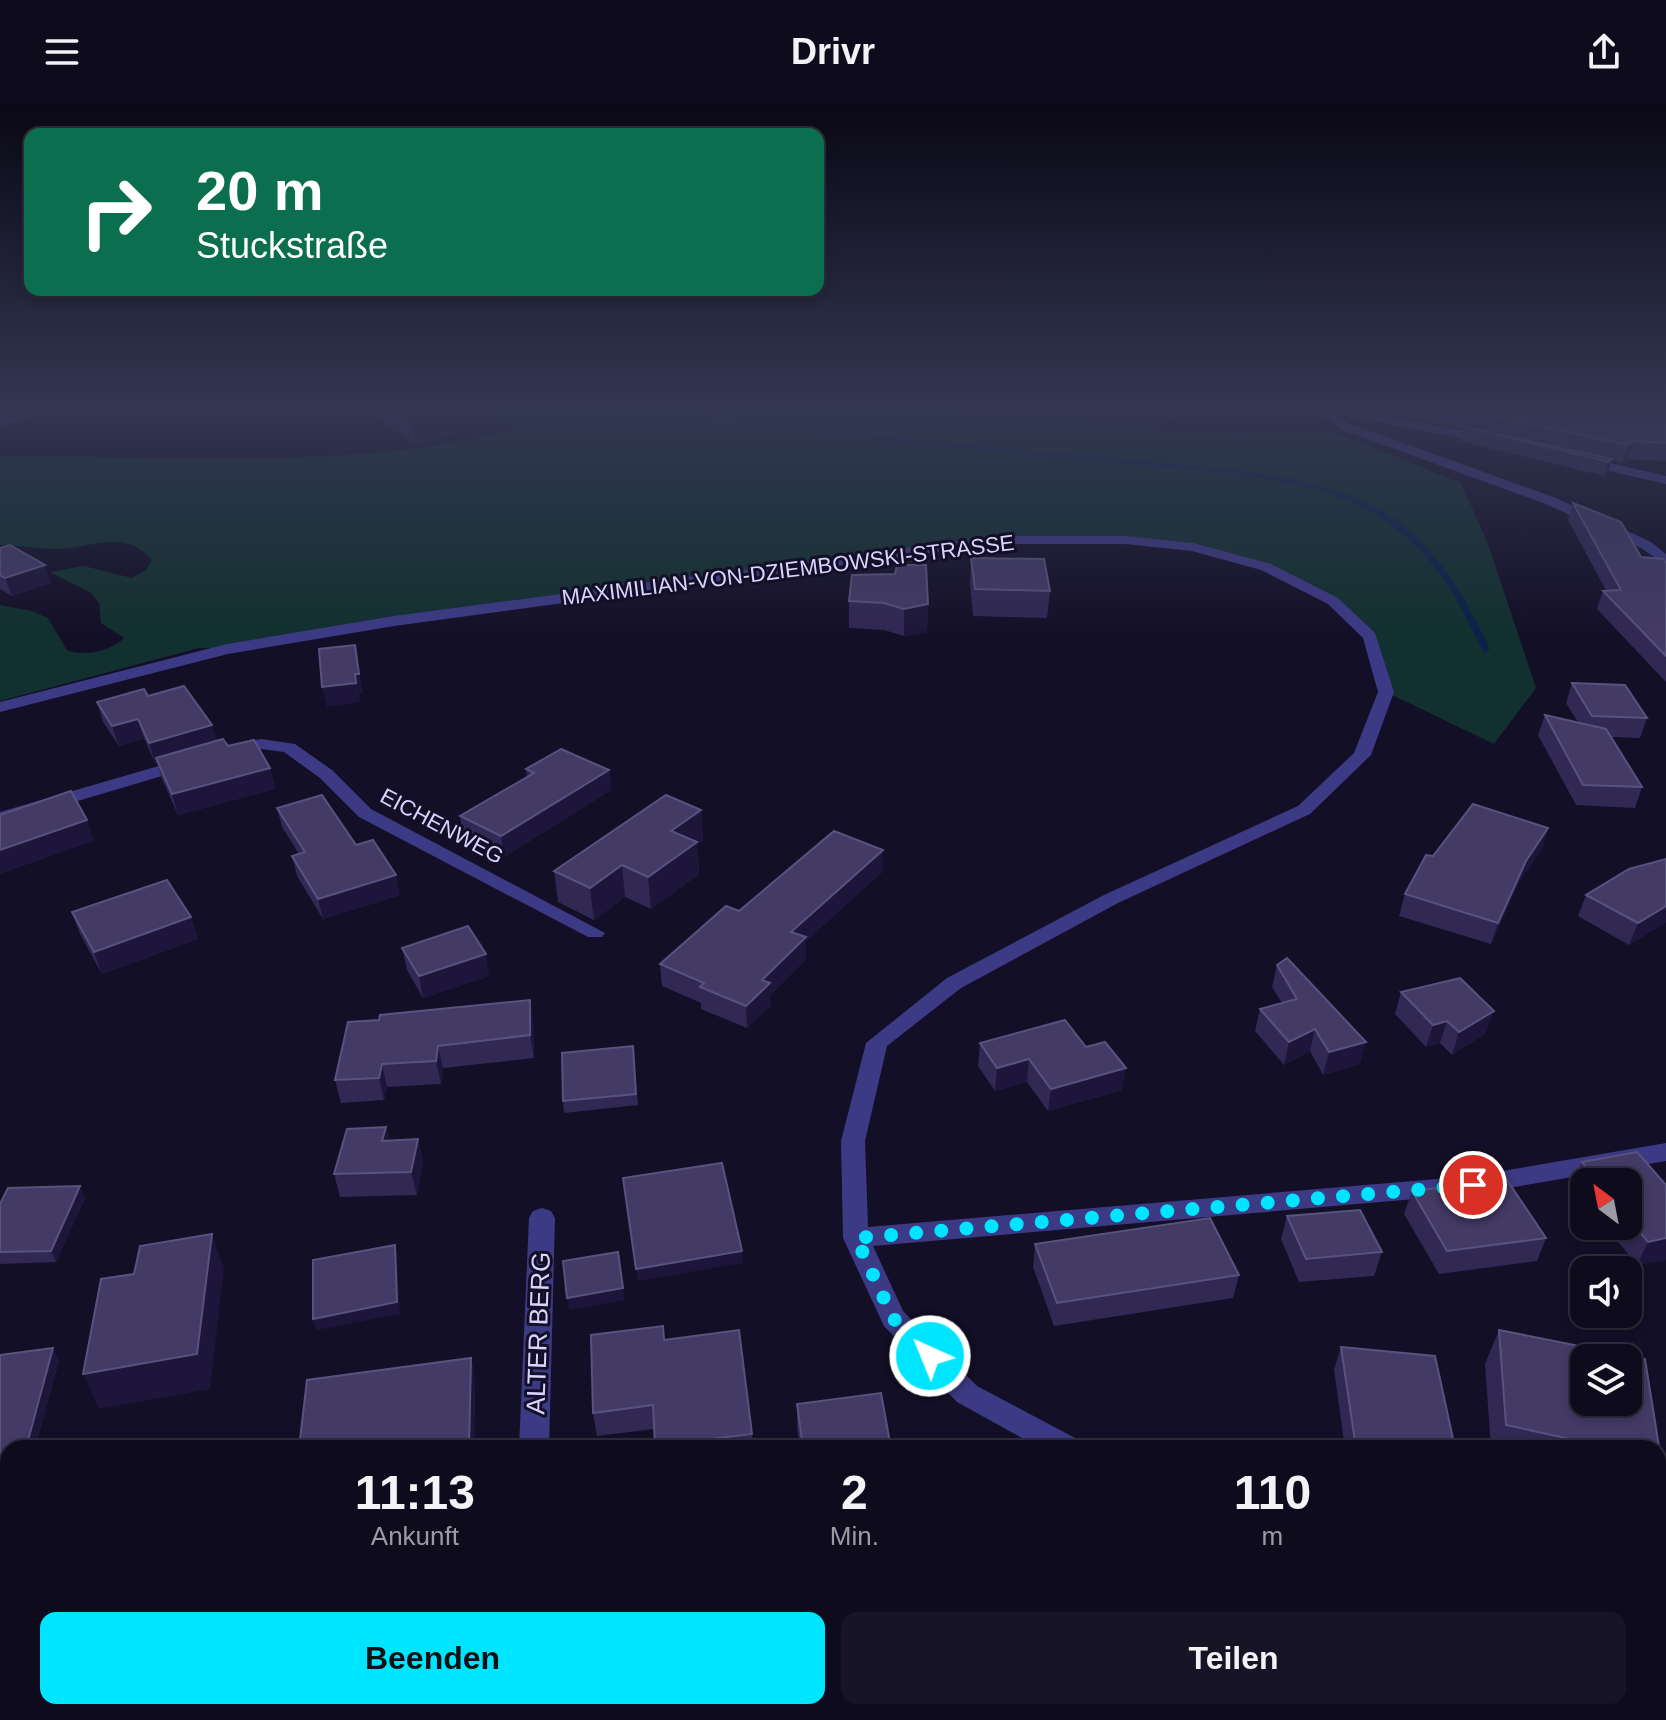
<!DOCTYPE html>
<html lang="de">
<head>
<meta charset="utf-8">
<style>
  :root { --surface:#0e0b1c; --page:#171425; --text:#f1f3f6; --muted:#9b9ba3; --line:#2e2b3b; --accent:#00e5ff }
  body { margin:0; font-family:Helvetica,sans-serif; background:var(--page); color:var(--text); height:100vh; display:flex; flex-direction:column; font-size:30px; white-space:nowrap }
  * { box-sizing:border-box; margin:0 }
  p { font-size:26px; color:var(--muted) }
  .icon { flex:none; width:44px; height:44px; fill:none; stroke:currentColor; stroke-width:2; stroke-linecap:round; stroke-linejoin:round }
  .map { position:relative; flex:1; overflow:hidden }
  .panel { position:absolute; left:0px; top:1336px; width:1666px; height:280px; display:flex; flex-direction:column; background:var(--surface); border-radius:24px 24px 0 0; box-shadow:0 4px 12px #0003,0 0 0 2px var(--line) }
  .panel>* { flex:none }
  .banner { position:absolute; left:24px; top:24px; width:800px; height:168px; border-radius:16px; box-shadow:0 4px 12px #0003,0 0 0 2px var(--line); background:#0b6e4f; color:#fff; overflow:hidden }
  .needle { width:52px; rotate:328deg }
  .controls { position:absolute; left:1570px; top:1064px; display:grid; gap:16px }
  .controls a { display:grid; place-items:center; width:72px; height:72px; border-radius:16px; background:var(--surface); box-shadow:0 4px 12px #0003,0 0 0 2px var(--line); font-size:40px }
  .pin { position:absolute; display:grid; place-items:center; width:68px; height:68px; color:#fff; margin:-34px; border:4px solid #fff; border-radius:50%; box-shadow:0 2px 8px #0007 }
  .me { position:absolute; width:88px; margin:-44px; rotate:316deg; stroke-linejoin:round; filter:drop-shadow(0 0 6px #0008) }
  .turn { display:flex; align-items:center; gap:28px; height:168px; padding:0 40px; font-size:36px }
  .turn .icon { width:104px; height:104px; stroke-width:2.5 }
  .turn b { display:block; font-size:56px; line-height:68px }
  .eta { display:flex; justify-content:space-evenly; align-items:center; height:136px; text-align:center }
  .eta b { font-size:48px; font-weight:700; line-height:56px }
  .cta { display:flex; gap:16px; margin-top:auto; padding:16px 40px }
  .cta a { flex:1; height:92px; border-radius:16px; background:var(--accent); color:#111; font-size:32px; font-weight:700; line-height:92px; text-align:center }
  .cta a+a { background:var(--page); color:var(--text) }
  header { display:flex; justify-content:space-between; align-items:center; height:104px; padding:0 40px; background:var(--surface); font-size:36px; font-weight:700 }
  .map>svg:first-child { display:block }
  .green { fill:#12302f }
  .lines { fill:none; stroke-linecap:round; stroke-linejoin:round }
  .stream { fill:#0c2248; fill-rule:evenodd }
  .minor { fill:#3d3a85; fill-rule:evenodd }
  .wall { fill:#312854; fill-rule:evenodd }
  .shaded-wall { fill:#1d163a }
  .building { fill:#433a66; stroke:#5a527e; stroke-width:2; fill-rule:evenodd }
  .route { stroke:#00e5ff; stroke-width:14; stroke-dasharray:0 25.2 }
  .labels { text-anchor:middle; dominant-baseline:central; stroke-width:6; stroke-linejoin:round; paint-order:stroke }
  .street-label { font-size:22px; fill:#d9d4ff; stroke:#130f26 }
  .near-street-label { font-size:26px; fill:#d9d4ff; stroke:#130f26 }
</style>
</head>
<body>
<header><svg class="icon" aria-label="menu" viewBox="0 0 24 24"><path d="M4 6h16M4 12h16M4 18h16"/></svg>Drivr<svg class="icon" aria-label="share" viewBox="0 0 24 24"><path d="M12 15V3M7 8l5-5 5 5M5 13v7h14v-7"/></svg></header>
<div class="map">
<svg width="1666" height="1616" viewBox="0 0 1666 1616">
  <rect width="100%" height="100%" fill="#130f26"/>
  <path class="green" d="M 481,305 L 903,305 L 1000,309 L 1119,319 L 1145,325 L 1240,329 L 1331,327 L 1461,379 L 1488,440 L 1536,584 L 1494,640 L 1386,588 C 1381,571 1378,544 1368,530 C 1349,507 1325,493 1299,479 C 1208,433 1111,436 1011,436 L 227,545 L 199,544 L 0,597 L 0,501 L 32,507 L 48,514 L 67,546 C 83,553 112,547 124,534 L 101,519 L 99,499 L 91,489 L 50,468 L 84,462 L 132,474 L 146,466 L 152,456 C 125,424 93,444 57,445 C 38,445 19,441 0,441 L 0,353 C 172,350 347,369 515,325 Z"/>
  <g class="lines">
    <path class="stream" d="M 661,305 L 680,305 L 889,334 L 1227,365 C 1274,371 1322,378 1365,398 C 1426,425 1463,487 1490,545 L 1486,548 L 1483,547 C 1471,525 1462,503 1448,482 C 1392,398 1322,382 1227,369 L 889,338 Z"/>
    <g class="minor">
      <path d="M 40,305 L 62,305 L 0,322 L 0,314 Z"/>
      <path d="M 1316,305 L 1348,305 L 1491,332 L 1491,338 L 1487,339 L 1335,310 L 1348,319 L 1556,394 L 1651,438 L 1666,450 L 1666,461 L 1641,444 L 1546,400 L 1340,325 Z"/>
      <path d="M 1584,353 L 1666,372 L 1666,380 L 1580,360 L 1580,354 Z"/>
      <path d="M 997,432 L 1125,432 L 1193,439 L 1271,460 L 1338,494 L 1375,529 L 1394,588 L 1371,651 L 1310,710 L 1118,799 L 961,884 L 887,942 L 865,1037 L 868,1123 L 1473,1072 L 1666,1039 L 1666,1057 L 1473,1090 L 873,1142 L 903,1207 L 977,1282 L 1077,1335 L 1082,1344 L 1040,1344 L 957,1298 L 884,1222 L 843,1134 L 841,1037 L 866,939 L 947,874 L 1104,791 L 1298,702 L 1354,649 L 1378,588 L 1363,534 L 1328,500 L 1261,466 L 1192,447 L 1125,440 L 997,440 L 394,522 L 228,550 L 0,608 L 0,598 L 227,540 L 394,512 Z"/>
      <path d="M 261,635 L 295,640 L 332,666 L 371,705 L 605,829 L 602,833 L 588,833 L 359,713 L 320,674 L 284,648 L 261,645 L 233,651 L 224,646 L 227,642 Z"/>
      <path d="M 183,655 L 189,656 L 192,660 L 189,664 L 0,720 L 0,708 Z"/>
      <path d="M 542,1104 L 551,1107 L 555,1114 L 549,1344 L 519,1344 L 529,1114 L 533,1107 Z"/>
      <rect x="0" y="1431" width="8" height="28"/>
      <path d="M 1658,1498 L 1666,1499 L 1666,1529 L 1658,1528 Z"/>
      <path d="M 1344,1608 L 1378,1608 L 1380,1616 L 1346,1616 Z"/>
    </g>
  </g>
  <g class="wall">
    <path d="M 359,305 L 459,305 L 462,328 L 416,339 Z"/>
    <path d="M 1148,305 L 1204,305 L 1175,315 Z"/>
    <path d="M 1409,305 L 1666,305 L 1666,357 L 1628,355 L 1622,359 L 1611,356 L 1608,369 L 1604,372 L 1460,337 L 1463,325 L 1407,313 Z"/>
    <path d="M 1573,399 L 1641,453 L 1666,459 L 1666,578 L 1597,505 L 1603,487 L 1606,486 L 1568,416 Z"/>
    <path d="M 0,444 L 51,479 L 12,492 L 0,485 Z"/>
    <path d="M 971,454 L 1050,487 L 1047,514 L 973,512 L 970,480 Z"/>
    <path d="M 849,497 L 928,500 L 927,528 L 904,532 L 884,526 L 849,524 Z"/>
    <path d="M 1572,579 L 1647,614 L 1640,634 L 1611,633 L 1642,683 L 1635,704 L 1576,701 L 1538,631 L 1545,611 L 1578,618 L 1566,599 Z"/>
    <path d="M 148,592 L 217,636 L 270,664 L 275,685 L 178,711 L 162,675 L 157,658 L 155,659 L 144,634 L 119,642 L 103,618 L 97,598 Z"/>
    <path d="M 526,665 L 609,666 L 611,686 L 504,753 L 463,733 L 460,712 L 527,673 Z"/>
    <path d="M 277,704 L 356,741 L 400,791 L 323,815 L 297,772 L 292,752 L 299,750 L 282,723 Z"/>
    <path d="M 701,706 L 703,736 L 697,741 L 699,770 L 651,805 L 625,793 L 594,816 L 558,798 L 554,767 Z"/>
    <path d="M 1548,724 L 1542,745 L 1519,778 L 1491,840 L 1399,812 L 1405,790 L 1433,752 Z"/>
    <path d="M 883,746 L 883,767 L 806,837 L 806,855 L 771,890 L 771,901 L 747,924 L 701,905 L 701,899 L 662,882 L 660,860 L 739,807 Z"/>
    <path d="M 1666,755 L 1666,818 L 1629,841 L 1578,812 L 1586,791 Z"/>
    <path d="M 72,808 L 191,813 L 198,835 L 102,870 L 80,830 Z"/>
    <path d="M 402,844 L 489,872 L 423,894 L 407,866 Z"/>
    <path d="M 1277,861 L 1360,960 L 1323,971 L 1310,947 L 1284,961 L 1255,927 L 1260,905 L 1282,899 L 1272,883 Z"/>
    <path d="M 1401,888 L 1486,929 L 1452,951 L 1440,939 L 1426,943 L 1395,910 Z"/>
    <path d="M 530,896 L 533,918 L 534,954 L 443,964 L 441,980 L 387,983 L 384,996 L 341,999 L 335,976 Z"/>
    <path d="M 980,939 L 1086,943 L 1122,986 L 1048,1007 L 1027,978 L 995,987 L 978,962 Z"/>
    <path d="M 633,942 L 638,1001 L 564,1009 L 563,997 Z"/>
    <path d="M 386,1023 L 389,1036 L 418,1035 L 423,1058 L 417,1091 L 340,1093 L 334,1070 Z"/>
    <path d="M 1582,1058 L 1666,1081 L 1666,1156 L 1637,1161 L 1605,1122 L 1628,1122 L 1628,1078 L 1584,1078 L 1584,1095 L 1573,1081 Z"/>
    <path d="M 1412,1087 L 1546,1134 L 1537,1157 L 1439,1170 L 1404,1110 Z"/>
    <path d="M 85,1094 L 56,1158 L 0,1160 L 0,1100 Z"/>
    <path d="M 1287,1112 L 1382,1148 L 1374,1172 L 1299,1178 L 1281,1135 Z"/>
    <path d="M 1035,1140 L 1239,1171 L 1233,1194 L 1054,1222 L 1033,1163 Z"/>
    <path d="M 1499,1226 L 1645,1255 L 1661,1355 L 1658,1361 L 1658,1344 L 1491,1344 L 1485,1260 ZM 1584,1254 L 1628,1254 L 1628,1298 L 1584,1298 Z"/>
    <path d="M 664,1236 L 752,1330 L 753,1344 L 655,1344 L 654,1325 L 597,1332 L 593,1309 Z"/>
    <path d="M 1341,1243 L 1455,1344 L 1345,1344 L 1334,1266 Z"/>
    <path d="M 0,1251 L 59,1256 L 35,1344 L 8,1344 L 8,1364 L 0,1366 Z"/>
    <path d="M 471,1254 L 475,1275 L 474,1344 L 299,1344 Z"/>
    <path d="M 797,1300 L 891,1344 L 800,1344 L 797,1323 Z"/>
    <path d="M 116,1608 L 278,1608 L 275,1616 L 121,1616 Z"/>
    <path d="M 1258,1608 L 1358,1608 L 1359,1609 L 1356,1616 L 1260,1616 Z"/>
    <path d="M 1465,1608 L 1624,1608 L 1627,1616 L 1461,1616 Z"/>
    <path d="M 369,1613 L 465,1616 L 370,1616 Z"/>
  </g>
  <g class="shaded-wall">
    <path d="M 410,305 L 459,305 L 462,328 L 416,339 Z"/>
    <path d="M 1176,305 L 1204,305 L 1175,315 Z"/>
    <path d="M 1633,337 L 1628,355 L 1622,359 L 1628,341 Z"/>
    <path d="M 1612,355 L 1608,369 L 1604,372 L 1608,358 Z"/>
    <path d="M 45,461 L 51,479 L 12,492 L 5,474 Z"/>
    <path d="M 928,500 L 927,528 L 904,532 L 904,505 Z"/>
    <path d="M 355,541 L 363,589 L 359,589 L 360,598 L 327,603 L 322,583 Z"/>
    <path d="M 138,615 L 144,634 L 119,642 L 112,622 Z"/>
    <path d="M 212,621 L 218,641 L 155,659 L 149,639 Z"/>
    <path d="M 270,664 L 275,685 L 178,711 L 172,690 Z"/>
    <path d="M 609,666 L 611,686 L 504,753 L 501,732 Z"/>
    <path d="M 701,706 L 703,736 L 697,741 L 699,770 L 651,805 L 648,773 L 671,727 Z"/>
    <path d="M 87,716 L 94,737 L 0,770 L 0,746 Z"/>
    <path d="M 1548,724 L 1542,745 L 1519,778 L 1491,840 L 1498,819 L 1526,757 Z"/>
    <path d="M 883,746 L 883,767 L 806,837 L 806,855 L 771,890 L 771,901 L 747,924 L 746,902 L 791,828 Z"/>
    <path d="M 622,761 L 625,793 L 594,816 L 590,784 Z"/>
    <path d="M 396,771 L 400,791 L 323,815 L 318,795 Z"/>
    <path d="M 1666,802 L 1666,818 L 1629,841 L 1638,819 Z"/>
    <path d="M 191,813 L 198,835 L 102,870 L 94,848 Z"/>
    <path d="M 486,850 L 489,872 L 423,894 L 419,872 Z"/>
    <path d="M 530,896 L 533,918 L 534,954 L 530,931 Z"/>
    <path d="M 1494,907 L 1486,929 L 1452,951 L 1459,928 Z"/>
    <path d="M 1447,917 L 1440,939 L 1426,943 L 1433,921 Z"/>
    <path d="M 1315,925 L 1310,947 L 1284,961 L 1289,938 Z"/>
    <path d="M 1366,938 L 1360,960 L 1323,971 L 1329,948 Z"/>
    <path d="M 438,942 L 443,964 L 441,980 L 436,957 Z"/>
    <path d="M 1029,955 L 1027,978 L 995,987 L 997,964 Z"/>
    <path d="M 382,960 L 387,983 L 384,996 L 379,974 Z"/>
    <path d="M 1126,964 L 1122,986 L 1048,1007 L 1051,985 Z"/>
    <path d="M 386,1023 L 391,1046 L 382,1037 Z"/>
    <path d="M 418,1035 L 423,1058 L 417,1091 L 411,1068 Z"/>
    <path d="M 80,1082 L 85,1094 L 56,1158 L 51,1147 Z"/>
    <path d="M 212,1130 L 224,1164 L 210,1285 L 99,1305 L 83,1270 Z"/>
    <path d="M 1666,1134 L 1666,1156 L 1637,1161 L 1648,1138 Z"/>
    <path d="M 395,1141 L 397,1152 L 400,1210 L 316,1226 L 313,1215 Z"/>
    <path d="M 742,1147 L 743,1159 L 638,1177 L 636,1165 Z"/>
    <path d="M 623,1184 L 625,1196 L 569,1206 L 567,1194 Z"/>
    <path d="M 53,1244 L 59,1256 L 35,1344 L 26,1344 Z"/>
    <path d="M 471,1254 L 475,1275 L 474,1344 L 469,1344 Z"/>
    <path d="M 8,1555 L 8,1600 L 5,1605 L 0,1597 L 0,1568 Z"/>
    <path d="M 260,1608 L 278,1608 L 275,1616 L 257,1616 Z"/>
    <path d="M 455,1608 L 467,1608 L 465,1616 L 453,1616 Z"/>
  </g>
  <g class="building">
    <path d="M 1456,305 L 1666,305 L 1666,339 L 1633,337 L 1628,341 Z"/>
    <path d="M 1464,323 L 1612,355 L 1608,358 Z"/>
    <path d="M 1573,399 L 1621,418 L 1641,453 L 1663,455 L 1666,459 L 1666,552 L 1603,487 L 1621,486 Z"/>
    <path d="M 10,441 L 45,461 L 5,474 L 0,471 L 0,444 Z"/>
    <path d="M 971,454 L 1044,455 L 1050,487 L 975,485 Z"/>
    <path d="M 897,461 L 926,461 L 928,500 L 904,505 L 884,499 L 849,497 L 852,471 L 895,470 Z"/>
    <path d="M 355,541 L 359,570 L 355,570 L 356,579 L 322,583 L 319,545 Z"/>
    <path d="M 1572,579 L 1625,581 L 1647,614 L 1592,612 Z"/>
    <path d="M 184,582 L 212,621 L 149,639 L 138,615 L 112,622 L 97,598 L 144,585 L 148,592 Z"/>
    <path d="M 1545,611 L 1606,625 L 1642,683 L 1583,681 Z"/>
    <path d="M 223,635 L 228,642 L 254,636 L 270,664 L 172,690 L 156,654 Z"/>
    <path d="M 561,645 L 609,666 L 501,732 L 460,712 L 534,669 L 526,665 Z"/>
    <path d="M 71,687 L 87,716 L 0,746 L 0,711 Z"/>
    <path d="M 322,691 L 356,741 L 373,736 L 396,771 L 318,795 L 292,752 L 305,748 L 277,704 Z"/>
    <path d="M 666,691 L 701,706 L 671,727 L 697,738 L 648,773 L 622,761 L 590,784 L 554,767 Z"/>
    <path d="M 1473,700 L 1548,724 L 1526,757 L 1498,819 L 1405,790 L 1426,751 L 1433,752 Z"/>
    <path d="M 834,727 L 883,746 L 791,828 L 806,833 L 762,876 L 770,879 L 746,902 L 700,883 L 704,879 L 660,860 L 726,802 L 739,807 Z"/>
    <path d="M 1666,755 L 1666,802 L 1638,819 L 1586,791 L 1629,765 Z"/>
    <path d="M 167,776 L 191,813 L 94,848 L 72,808 Z"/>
    <path d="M 468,822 L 486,850 L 419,872 L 402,844 Z"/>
    <path d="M 1287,854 L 1366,938 L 1329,948 L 1315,925 L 1289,938 L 1260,905 L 1297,895 L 1277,861 Z"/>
    <path d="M 1460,874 L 1494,907 L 1459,928 L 1447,917 L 1433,921 L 1401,888 Z"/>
    <path d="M 530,896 L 530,931 L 438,942 L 436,957 L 382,960 L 379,974 L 335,976 L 348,918 L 379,916 L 380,911 Z"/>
    <path d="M 1065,916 L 1086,943 L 1105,938 L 1126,964 L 1051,985 L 1029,955 L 997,964 L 980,939 Z"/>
    <path d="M 633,942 L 636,990 L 563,997 L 562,949 Z"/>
    <path d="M 386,1023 L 382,1037 L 418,1035 L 411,1068 L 334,1070 L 347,1025 Z"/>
    <path d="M 1637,1048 L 1666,1081 L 1666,1134 L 1648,1138 L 1628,1114 L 1628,1078 L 1598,1078 L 1582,1058 Z"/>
    <path d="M 722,1059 L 742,1147 L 636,1165 L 623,1074 Z"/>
    <path d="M 1507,1076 L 1546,1134 L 1447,1147 L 1412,1087 Z"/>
    <path d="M 80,1082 L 51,1147 L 0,1148 L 0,1100 L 8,1084 Z"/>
    <path d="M 1360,1106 L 1382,1148 L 1306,1155 L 1287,1112 Z"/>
    <path d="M 1210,1114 L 1239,1171 L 1057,1199 L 1035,1140 Z"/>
    <path d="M 212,1130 L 197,1250 L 83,1270 L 101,1175 L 134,1170 L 140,1142 Z"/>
    <path d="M 395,1141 L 397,1198 L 313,1215 L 313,1156 Z"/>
    <path d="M 618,1148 L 623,1184 L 567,1194 L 563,1157 Z"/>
    <path d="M 663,1222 L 664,1236 L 739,1226 L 752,1330 L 655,1342 L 653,1301 L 593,1309 L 591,1231 Z"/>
    <path d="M 1499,1226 L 1645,1255 L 1661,1355 L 1658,1354 L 1658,1344 L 1612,1344 L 1506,1321 ZM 1584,1254 L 1628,1254 L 1628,1298 L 1584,1298 Z"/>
    <path d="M 1341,1243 L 1435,1252 L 1455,1344 L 1356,1344 Z"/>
    <path d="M 53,1244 L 26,1344 L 8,1344 L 8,1352 L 0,1353 L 0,1251 Z"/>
    <path d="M 471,1254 L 469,1344 L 440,1344 L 440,1338 L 396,1344 L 299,1344 L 307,1276 Z"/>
    <path d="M 881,1289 L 891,1344 L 803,1344 L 797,1300 Z"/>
    <path d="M 507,1341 L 507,1344 L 487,1344 Z"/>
    <path d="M 0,1494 L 8,1496 L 8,1555 L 0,1568 Z"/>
    <path d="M 148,1608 L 260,1608 L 257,1616 L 144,1616 Z"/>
    <path d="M 371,1608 L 455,1608 L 453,1616 L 406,1616 L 369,1613 Z"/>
    <path d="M 581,1608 L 863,1608 L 863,1616 L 579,1616 Z"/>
    <path d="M 937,1608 L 1158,1608 L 1159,1616 L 937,1616 Z"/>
    <path d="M 1271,1608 L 1358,1608 L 1359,1609 L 1271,1611 Z"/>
    <path d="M 1469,1608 L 1624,1608 L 1627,1616 L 1471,1616 Z"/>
  </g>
  <linearGradient id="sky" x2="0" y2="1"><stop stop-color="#0a0815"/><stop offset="0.57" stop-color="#333752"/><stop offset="1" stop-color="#333752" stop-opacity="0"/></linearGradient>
  <rect width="1666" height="532" fill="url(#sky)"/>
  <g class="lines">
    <path class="route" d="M 930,1252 L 893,1214 L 856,1134 L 1473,1081"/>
  </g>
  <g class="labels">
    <g class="street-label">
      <text transform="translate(788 466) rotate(-7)">MAXIMILIAN-VON-DZIEMBOWSKI-STRASSE</text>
      <text transform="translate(442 722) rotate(28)">EICHENWEG</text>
    </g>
    <g class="near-street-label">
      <text transform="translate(538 1229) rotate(-88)">ALTER BERG</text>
    </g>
  </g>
</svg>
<div class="controls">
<a><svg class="needle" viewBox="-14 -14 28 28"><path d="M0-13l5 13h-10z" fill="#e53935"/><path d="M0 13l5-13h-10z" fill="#9b9ba3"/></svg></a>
<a><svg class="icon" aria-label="sound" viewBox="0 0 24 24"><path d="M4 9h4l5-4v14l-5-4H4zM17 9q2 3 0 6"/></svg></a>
<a><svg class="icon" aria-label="layers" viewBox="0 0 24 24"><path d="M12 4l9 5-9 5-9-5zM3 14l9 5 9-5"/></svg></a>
</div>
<div class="pin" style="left:1473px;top:1081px;background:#d93025"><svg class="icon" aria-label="arrive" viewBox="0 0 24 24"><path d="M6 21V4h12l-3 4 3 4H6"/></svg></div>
<svg class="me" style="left:930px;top:1252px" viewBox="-20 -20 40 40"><circle r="17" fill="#00e5ff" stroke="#fff" stroke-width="3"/><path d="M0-11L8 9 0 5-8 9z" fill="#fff"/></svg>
<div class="banner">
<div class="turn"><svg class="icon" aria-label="right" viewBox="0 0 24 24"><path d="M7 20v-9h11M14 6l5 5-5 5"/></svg><div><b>20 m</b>Stuckstraße</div></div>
</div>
<section class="panel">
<div class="eta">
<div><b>11:13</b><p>Ankunft</p></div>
<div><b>2</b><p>Min.</p></div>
<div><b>110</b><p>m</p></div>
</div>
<div class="cta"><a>Beenden</a><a>Teilen</a></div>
</section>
</div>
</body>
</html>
